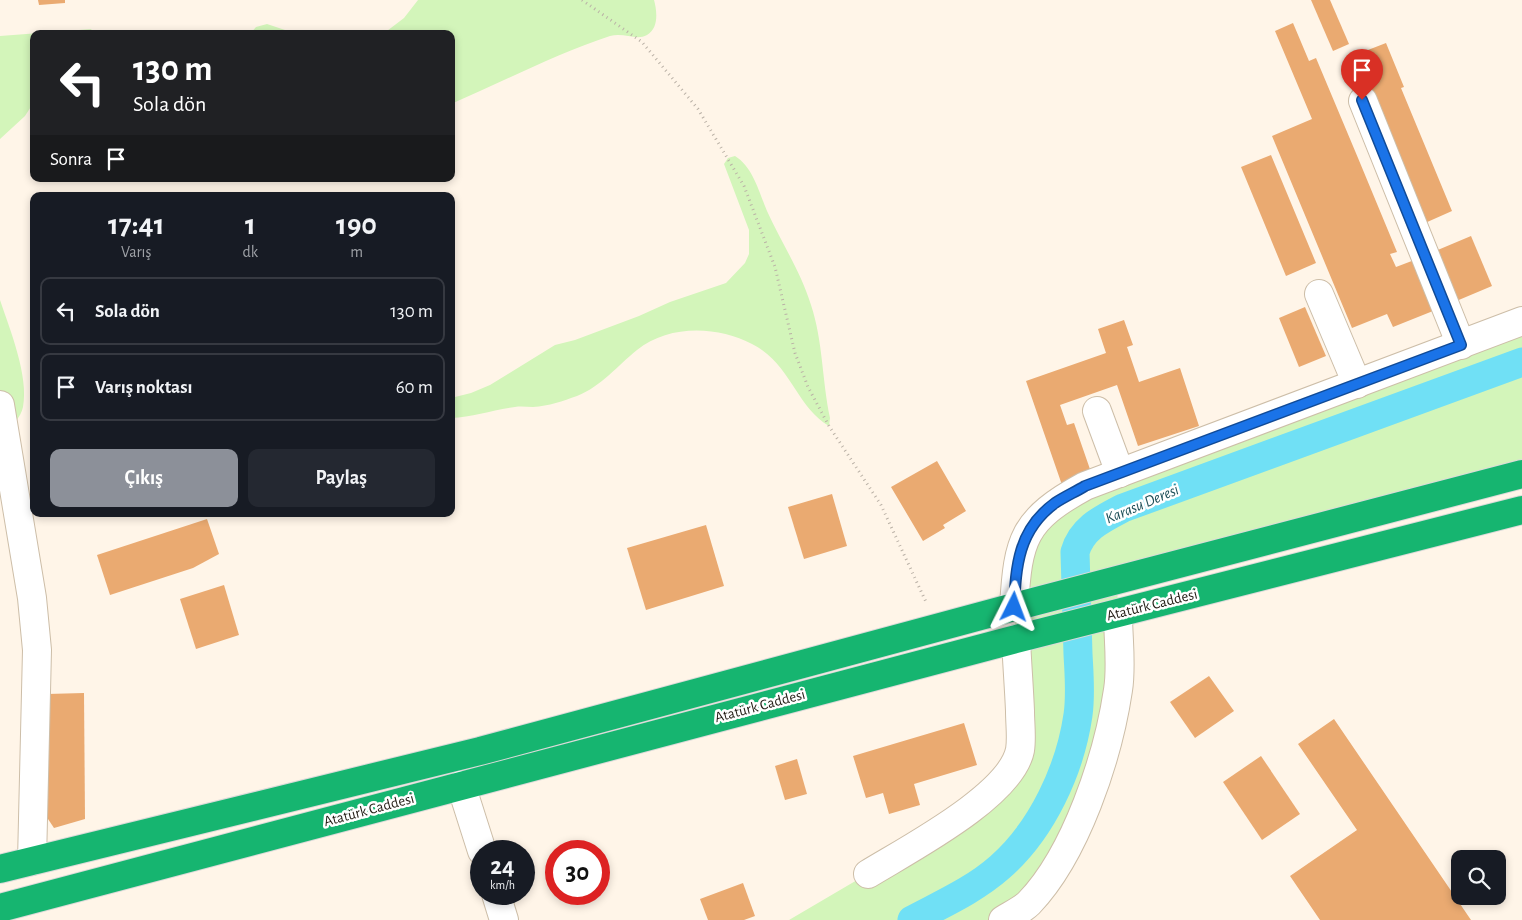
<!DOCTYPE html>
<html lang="tr">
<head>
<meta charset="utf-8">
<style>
  :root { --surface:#171b24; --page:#242831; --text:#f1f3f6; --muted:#9ea1a6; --line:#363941; --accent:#8c9099 }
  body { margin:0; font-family:"Alegreya Sans",sans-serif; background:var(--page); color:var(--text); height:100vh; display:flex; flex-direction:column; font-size:19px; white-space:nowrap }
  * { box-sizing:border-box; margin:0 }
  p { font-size:16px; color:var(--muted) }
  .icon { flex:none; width:28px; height:28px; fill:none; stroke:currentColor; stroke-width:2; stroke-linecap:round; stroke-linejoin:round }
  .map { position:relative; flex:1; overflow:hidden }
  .panel { position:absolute; left:30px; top:192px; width:425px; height:325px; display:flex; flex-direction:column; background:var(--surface); border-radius:10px; box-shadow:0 2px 8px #0003 }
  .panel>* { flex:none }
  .hud { position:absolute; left:30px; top:30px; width:425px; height:152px; border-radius:10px; box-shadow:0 2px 8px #0003; background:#202124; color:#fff; overflow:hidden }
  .controls { position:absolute; left:1451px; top:850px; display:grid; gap:10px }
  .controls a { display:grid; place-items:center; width:55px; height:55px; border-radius:10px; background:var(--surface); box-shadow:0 2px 8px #0003; font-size:25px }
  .speed { position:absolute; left:470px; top:840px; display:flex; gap:10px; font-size:25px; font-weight:700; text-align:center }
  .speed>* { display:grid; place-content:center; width:65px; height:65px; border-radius:50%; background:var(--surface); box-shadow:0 2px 8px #0003; line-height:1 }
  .speed small { font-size:12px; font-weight:400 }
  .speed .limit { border:8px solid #d22; background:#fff; color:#111 }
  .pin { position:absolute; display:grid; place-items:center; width:42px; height:42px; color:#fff; margin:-51px -21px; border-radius:50% 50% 50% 0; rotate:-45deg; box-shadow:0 0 5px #0007 }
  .pin .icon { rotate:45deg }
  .me { position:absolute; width:55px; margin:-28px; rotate:3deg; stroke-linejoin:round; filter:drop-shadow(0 0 4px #0008) }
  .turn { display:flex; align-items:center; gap:18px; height:105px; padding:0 20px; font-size:22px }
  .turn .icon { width:65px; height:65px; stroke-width:2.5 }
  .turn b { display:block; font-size:35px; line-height:42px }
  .then { display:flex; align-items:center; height:48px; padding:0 20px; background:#0003; gap:10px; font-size:19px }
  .eta { display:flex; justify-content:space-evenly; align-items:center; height:85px; text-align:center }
  .eta b { font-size:30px; font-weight:700; line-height:35px }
  .cta { display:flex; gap:10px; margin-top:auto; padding:10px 20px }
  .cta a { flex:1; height:58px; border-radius:10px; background:var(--accent); color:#fff; font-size:20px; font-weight:700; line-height:58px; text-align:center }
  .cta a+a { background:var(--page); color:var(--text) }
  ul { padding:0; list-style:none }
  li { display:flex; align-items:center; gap:15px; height:68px; margin:0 10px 8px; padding:0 10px; border:2px solid var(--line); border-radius:10px }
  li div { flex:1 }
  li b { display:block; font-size:19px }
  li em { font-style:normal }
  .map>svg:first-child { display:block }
  .green { fill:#d3f5ba }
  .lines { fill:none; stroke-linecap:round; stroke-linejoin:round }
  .canal { stroke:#70e0f5; stroke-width:29 }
  .building { fill:#eaaa71 }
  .minor-casing { stroke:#cdbea8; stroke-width:30 }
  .highway-casing { stroke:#dbdad9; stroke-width:30 }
  .path { stroke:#bab1a6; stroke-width:3; stroke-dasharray:1 4; stroke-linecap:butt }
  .minor { stroke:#fff; stroke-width:28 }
  .highway { stroke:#16b570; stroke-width:28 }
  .route-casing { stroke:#114b97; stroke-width:12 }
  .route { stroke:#1a73e8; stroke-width:9 }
  .labels { text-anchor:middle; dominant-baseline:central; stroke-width:5; stroke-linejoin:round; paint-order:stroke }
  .street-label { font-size:15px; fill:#201a12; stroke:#fff }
  .water-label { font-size:16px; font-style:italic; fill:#1e4f58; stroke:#fff }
</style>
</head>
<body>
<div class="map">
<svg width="1522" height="920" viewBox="0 0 1522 920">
  <rect width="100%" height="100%" fill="#fff5e8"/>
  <g class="green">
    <path d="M 418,0 L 654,0 C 657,11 659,28 647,35 C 636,41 624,32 610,36 C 556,54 504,81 451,104 L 451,34 L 383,34 L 404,18 Z"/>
    <path d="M 267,24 L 285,30 L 291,34 L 250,34 L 256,27 Z"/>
    <path d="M 92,29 L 85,34 L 34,34 L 34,102 L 25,116 L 0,139 L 0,36 Z"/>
    <path d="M 735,156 C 753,167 759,192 767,211 C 781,242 801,272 811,305 C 823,341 822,380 830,418 L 829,426 C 796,407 791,364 752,344 C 718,326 669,324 637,350 C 617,366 602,386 577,396 C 563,401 549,406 533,407 C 527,407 521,406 515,407 C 493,410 473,417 451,418 L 451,395 L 455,397 L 471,393 L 490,385 L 555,345 L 575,340 L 639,316 L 670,302 L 726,283 L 745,263 L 749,254 L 749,230 L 724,164 L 728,158 Z"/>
    <path d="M 0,300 C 10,330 29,376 23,407 C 22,412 19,417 16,421 L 0,426 Z"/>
    <path d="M 1522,321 L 1522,474 L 1117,580 L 1118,614 L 1082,815 L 1003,920 L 789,920 L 915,846 L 1002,781 L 1018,680 L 1014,607 L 1036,521 Z"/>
  </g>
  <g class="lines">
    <path class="canal" d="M 912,920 C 942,904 974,890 1000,867 C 1042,830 1070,770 1078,715 C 1081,695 1079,674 1078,654 C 1077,620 1076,586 1075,552 C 1082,528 1102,519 1123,508 L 1522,362"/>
  </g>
  <g class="building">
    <path d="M 38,0 L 65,0 L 65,3 L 39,5 Z"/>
    <path d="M 1311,0 L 1330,0 L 1349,44 L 1333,51 Z"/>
    <path d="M 1293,23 L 1309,61 L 1316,58 L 1358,158 L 1397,252 L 1390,254 L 1396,267 L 1417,259 L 1438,309 L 1393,327 L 1387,314 L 1352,328 L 1272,136 L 1312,119 L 1275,31 Z"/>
    <path d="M 1386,43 L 1404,87 L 1401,88 L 1452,211 L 1425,223 L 1355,55 Z"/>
    <path d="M 1271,155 L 1316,263 L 1286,276 L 1241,167 Z"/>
    <path d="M 1471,236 L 1492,286 L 1454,302 L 1433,252 Z"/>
    <path d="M 1305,307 L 1326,356 L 1299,367 L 1279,318 Z"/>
    <path d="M 1124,320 L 1133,345 L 1127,347 L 1139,382 L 1180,368 L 1199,426 L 1138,446 L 1117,385 L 1060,405 L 1067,425 L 1074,423 L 1092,475 L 1062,485 L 1026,381 L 1106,353 L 1098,329 Z"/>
    <path d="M 937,461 L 966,511 L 943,525 L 945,528 L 923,541 L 891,487 Z"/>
    <path d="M 832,494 L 847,546 L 804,559 L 788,507 Z"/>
    <path d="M 207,519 L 219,554 L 193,568 L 110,595 L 97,555 Z"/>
    <path d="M 706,525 L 724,586 L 646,610 L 627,548 Z"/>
    <path d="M 224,585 L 239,635 L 196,649 L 180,599 Z"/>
    <path d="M 1209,676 L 1234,711 L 1195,738 L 1170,702 Z"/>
    <path d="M 84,693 L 85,819 L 54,828 L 48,819 L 47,694 Z"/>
    <path d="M 1334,719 L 1471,920 L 1320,920 L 1290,876 L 1357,830 L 1298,744 Z"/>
    <path d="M 964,723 L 977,765 L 914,784 L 920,805 L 889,814 L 883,793 L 866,798 L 853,756 Z"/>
    <path d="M 1261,756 L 1300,814 L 1262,840 L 1223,782 Z"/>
    <path d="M 797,759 L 807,794 L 785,800 L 775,766 Z"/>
    <path d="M 743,883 L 755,916 L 744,920 L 708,920 L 700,899 Z"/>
  </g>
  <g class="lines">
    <defs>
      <g id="minor">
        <path d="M 1363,101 L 1461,345"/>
        <path d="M 1319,294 L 1357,384"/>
        <path d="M 0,405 L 32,598 L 37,650 L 32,861"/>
        <path d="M 1097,411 L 1120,473"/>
        <path d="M 1014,607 C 1018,539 1023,520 1085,486 L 1522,321"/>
        <path d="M 461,785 L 482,851"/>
        <path d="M 868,874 C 907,850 1011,796 1020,750 C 1022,738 1020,724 1020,711 C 1019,687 1017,663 1016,639"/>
        <path d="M 496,894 L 504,920"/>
        <path d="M 1003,920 C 1011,915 1022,910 1029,903 C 1076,854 1108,757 1118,690 C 1122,666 1118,638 1118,614"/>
      </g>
      <g id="highway">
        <path d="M 0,869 L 480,751 L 1014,607 L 1522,474"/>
        <path d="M 0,908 L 1016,639 L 1522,510"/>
      </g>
    </defs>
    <use href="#minor" class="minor-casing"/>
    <use href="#highway" class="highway-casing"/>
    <path class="path" d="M 582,0 L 642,42 L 698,109 L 744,186 L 775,267 L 795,353 L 808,387 L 829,426 L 881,505 L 926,602"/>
    <use href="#minor" class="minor"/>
    <use href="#highway" class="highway"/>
  </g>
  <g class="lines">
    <defs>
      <path id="route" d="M 1014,607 C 1016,566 1018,530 1055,503 C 1064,497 1075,492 1085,486 L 1461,345 L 1362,100"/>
    </defs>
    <use href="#route" class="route-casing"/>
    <use href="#route" class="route"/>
  </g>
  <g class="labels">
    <g class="street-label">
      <text transform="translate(1152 605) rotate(-14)">Atatürk Caddesi</text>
      <text transform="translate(760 706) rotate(-15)">Atatürk Caddesi</text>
      <text transform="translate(369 810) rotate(-15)">Atatürk Caddesi</text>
    </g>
    <g class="water-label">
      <text transform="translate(1142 504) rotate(-23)">Karasu Deresi</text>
    </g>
  </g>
</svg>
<div class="controls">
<a><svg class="icon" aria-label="search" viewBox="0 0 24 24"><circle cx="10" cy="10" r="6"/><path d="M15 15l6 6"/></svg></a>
</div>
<div class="speed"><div>24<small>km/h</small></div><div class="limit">30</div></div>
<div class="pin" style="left:1362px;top:100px;background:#d93025"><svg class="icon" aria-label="arrive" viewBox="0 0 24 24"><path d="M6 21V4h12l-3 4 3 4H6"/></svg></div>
<svg class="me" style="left:1014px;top:607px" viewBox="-20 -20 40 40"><path d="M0-17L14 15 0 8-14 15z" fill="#1a73e8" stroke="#fff" stroke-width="4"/></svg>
<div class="hud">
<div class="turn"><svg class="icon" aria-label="left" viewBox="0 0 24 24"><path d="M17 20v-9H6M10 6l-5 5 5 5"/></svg><div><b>130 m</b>Sola dön</div></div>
<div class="then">Sonra<svg class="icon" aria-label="arrive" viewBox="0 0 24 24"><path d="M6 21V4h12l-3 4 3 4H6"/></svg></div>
</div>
<section class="panel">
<div class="eta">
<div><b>17:41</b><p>Varış</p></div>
<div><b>1</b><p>dk</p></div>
<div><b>190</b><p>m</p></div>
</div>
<ul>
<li><svg class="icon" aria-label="left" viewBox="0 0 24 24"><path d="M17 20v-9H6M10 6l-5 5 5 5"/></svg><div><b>Sola dön</b></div><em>130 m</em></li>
<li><svg class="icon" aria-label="arrive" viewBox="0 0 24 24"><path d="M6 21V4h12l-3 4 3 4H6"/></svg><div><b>Varış noktası</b></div><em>60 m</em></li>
</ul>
<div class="cta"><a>Çıkış</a><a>Paylaş</a></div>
</section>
</div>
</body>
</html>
